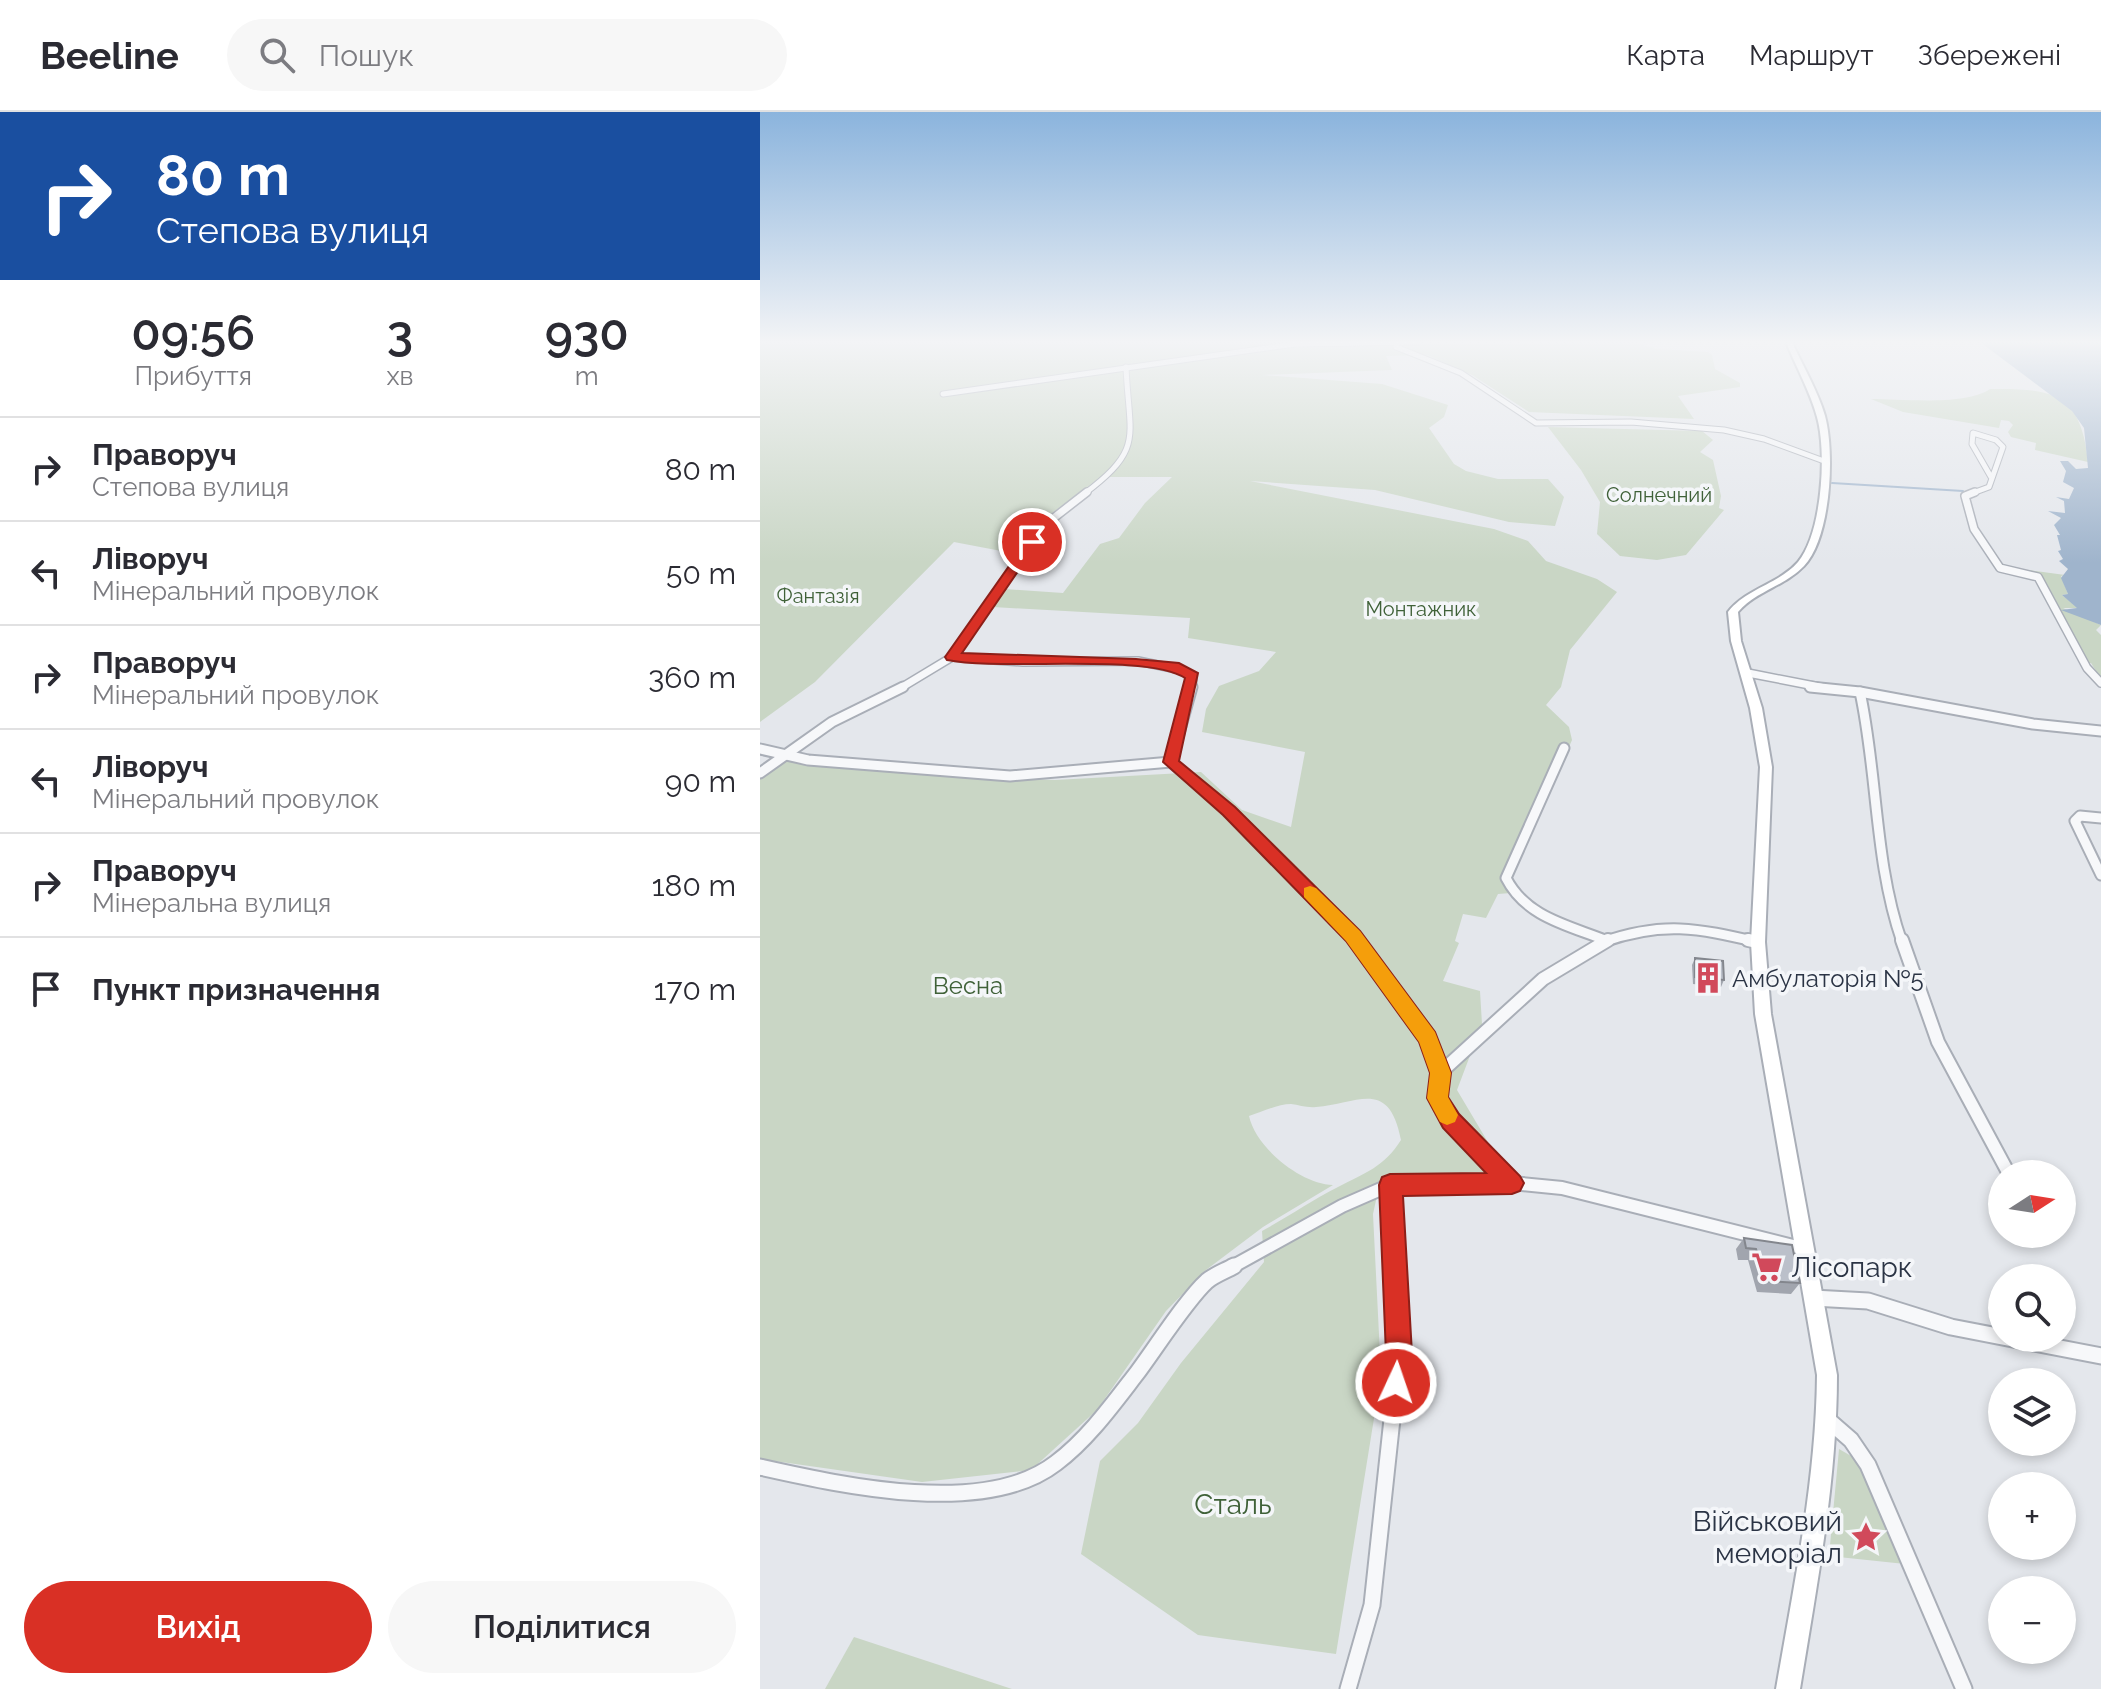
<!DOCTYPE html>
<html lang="uk">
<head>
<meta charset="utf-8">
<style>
  :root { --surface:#fff; --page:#f7f7f7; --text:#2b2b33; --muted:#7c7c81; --line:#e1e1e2; --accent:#d93025 }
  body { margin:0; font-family:Raleway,sans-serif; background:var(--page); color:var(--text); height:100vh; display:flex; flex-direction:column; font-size:30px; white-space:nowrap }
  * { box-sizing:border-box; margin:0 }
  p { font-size:26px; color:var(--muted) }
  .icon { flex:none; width:44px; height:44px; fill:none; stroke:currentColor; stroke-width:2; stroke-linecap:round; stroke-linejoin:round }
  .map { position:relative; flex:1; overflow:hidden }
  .sheet { display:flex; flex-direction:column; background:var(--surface); width:760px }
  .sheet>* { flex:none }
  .guide { background:#1a4fa0; color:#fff; overflow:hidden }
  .needle { width:52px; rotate:78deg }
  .controls { position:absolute; left:1228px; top:1048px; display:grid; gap:16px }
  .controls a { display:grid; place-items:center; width:88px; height:88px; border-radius:50%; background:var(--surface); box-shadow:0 4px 12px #0003; font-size:40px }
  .pin { position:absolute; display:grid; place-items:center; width:68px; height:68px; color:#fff; margin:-34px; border:4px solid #fff; border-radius:50%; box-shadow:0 2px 8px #0007 }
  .me { position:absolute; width:88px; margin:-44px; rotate:3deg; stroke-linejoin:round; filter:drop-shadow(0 0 6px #0008) }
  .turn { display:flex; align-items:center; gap:28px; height:168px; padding:0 24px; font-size:36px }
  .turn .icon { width:104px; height:104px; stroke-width:2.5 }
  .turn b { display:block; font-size:56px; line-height:68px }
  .eta { display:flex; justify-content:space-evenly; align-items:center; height:136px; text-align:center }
  .eta b { font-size:48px; font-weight:600; line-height:56px }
  .action { display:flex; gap:16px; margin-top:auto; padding:16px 24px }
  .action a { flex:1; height:92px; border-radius:48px; background:var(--accent); color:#fff; font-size:32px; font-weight:600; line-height:92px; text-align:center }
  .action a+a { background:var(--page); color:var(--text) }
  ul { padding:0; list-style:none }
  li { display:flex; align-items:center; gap:24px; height:104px; padding:0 24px; border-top:2px solid var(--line) }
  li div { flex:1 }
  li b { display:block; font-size:30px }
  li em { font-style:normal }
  header { display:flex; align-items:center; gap:48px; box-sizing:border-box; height:112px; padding:0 40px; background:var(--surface); border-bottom:2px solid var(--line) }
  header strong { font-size:38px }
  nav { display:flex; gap:44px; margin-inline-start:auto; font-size:28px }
  .search { width:560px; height:72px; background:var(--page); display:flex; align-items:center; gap:20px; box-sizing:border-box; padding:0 28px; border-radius:44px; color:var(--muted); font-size:30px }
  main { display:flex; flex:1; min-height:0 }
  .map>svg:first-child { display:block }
  .green { fill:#c9d6c5 }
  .water { fill:#9fb4cc }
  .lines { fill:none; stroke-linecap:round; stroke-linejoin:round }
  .stream { stroke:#9fb4cc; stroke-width:2 }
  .street-far4-casing { stroke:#a9aeb7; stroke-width:7 }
  .street-far3-casing { stroke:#a9aeb7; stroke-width:10 }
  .street-far2-casing { stroke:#a9aeb7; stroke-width:13 }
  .street-far1-casing { stroke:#a9aeb7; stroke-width:16 }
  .street-casing { stroke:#a9aeb7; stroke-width:19 }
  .secondary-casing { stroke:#a9aeb7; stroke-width:4 }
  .street-far4 { stroke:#f7f8fa; stroke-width:5 }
  .street-far3 { stroke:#f7f8fa; stroke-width:7 }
  .street-far2 { stroke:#f7f8fa; stroke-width:9 }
  .street-far1 { stroke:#f7f8fa; stroke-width:12 }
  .street { stroke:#f7f8fa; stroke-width:15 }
  .secondary { fill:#fff; fill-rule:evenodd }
  .wall { fill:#a1a5ae }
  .building { fill:#bbc0ca; stroke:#83868d; stroke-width:2 }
  .route { fill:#d93025; stroke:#8d1f18; stroke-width:2 }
  .slow { fill:#f59e0b }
  .labels { text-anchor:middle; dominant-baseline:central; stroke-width:7; stroke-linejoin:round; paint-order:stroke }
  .far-park-label { font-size:20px; fill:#3f6138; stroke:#f4f6f9 }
  .poi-label { font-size:24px; fill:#2b3445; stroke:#f4f6f9; text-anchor:start }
  .park-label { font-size:24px; fill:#3f6138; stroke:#f4f6f9 }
  .near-poi-label { font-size:28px; fill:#2b3445; stroke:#f4f6f9; text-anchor:start }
  .near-park-label { font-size:28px; fill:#3f6138; stroke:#f4f6f9 }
</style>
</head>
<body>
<header>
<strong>Beeline</strong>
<div class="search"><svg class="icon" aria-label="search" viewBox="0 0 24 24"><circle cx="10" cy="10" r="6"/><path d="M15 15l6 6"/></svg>Пошук</div>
<nav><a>Карта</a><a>Маршрут</a><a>Збережені</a></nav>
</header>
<main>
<section class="sheet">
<div class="guide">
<div class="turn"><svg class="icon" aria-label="right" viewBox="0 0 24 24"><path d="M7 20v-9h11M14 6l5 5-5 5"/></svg><div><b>80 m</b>Степова вулиця</div></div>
</div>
<div class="eta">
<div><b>09:56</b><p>Прибуття</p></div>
<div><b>3</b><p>хв</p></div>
<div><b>930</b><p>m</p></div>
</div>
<ul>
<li><svg class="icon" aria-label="right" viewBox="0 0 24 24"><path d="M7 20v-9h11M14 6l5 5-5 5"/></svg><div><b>Праворуч</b><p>Степова вулиця</p></div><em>80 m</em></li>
<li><svg class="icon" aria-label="left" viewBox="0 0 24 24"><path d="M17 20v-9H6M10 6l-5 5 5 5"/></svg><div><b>Ліворуч</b><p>Мінеральний провулок</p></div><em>50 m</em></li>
<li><svg class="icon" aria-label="right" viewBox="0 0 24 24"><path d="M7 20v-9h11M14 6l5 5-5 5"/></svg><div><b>Праворуч</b><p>Мінеральний провулок</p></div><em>360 m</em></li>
<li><svg class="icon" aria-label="left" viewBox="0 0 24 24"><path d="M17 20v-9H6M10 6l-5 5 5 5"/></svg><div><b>Ліворуч</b><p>Мінеральний провулок</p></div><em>90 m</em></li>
<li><svg class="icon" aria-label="right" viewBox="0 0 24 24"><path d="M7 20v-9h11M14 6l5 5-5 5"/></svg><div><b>Праворуч</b><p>Мінеральна вулиця</p></div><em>180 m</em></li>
<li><svg class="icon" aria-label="arrive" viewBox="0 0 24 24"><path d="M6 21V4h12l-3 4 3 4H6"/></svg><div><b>Пункт призначення</b></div><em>170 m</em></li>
</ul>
<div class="action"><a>Вихід</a><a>Поділитися</a></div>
</section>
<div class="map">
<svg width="1341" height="1577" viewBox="0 0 1341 1577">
  <rect width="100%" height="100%" fill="#e4e7ec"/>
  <g class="green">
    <path d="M 0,230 L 643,230 L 539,234 L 873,230 L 897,237 L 948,240 L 952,243 L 955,257 L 980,271 L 980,275 L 918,284 L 934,307 L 769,300 L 712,263 L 667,243 L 626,244 L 632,258 L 502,263 L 622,272 L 688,293 L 684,305 L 669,316 L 694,352 L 706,359 L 738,367 L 788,367 L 804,385 L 795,414 L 749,410 L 615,378 L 490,369 L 734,417 L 768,429 L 786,449 L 837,467 L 857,480 L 810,538 L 801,575 L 786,593 L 809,615 L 812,628 L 753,763 L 751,781 L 738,782 L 726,806 L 703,802 L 695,829 L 699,831 L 683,869 L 720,879 L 722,912 L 697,978 L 732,1037 L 723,1070 L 620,1070 L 613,1102 L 621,1263 L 576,1542 L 438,1523 L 321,1442 L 340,1349 L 378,1311 L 421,1251 L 504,1150 L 502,1119 C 528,1105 552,1088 578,1075 C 605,1061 624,1055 641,1028 C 629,966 599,991 556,995 C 547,996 539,993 531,992 C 518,992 502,1000 489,1004 C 496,1036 541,1072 573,1073 L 503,1115 L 446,1158 L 406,1199 L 337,1298 L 271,1358 L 162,1370 L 0,1347 L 0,667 L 24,648 L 148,661 L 295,668 L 441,660 L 482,698 L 531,715 L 545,640 L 442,620 L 446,597 L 459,574 L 499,559 L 516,540 L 428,526 L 430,506 L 233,495 L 245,477 L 303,481 L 340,432 L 359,426 L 385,391 L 412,365 L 341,365 L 277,412 L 257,442 L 194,430 L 55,570 L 0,610 Z"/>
    <path d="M 1230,277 C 1293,276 1321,281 1328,350 L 1275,338 L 1276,331 L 1251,325 L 1248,320 L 1253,313 L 1249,309 L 1241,308 L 1239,316 L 1143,300 L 1111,287 C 1143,287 1205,294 1230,277 Z"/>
    <path d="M 788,315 L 942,319 L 953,328 L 940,340 L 953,348 L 961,384 L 959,396 L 964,398 L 926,443 L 897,448 L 860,444 L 837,422 L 840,390 L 821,358 Z"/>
    <path d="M 1268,458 L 1305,463 L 1301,464 L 1308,482 L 1302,483 L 1318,496 L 1303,496 L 1341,513 L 1336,518 L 1341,523 L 1341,567 L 1331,551 L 1320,551 L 1276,466 Z"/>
    <path d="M 1079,1337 L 1098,1348 L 1145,1452 L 1069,1444 Z"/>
    <path d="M 94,1525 L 252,1577 L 65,1577 Z"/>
  </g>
  <path class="water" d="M 1220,230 L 1341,230 L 1341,513 L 1301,498 L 1317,496 L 1302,483 L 1308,482 L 1301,466 L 1308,457 L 1299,449 L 1303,447 L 1298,439 L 1301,438 L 1297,423 L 1300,423 L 1294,413 L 1301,406 L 1288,399 L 1305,401 L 1304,389 L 1296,385 L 1309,387 L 1314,376 L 1303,370 L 1306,359 L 1300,349 L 1308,349 L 1316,357 L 1328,356 L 1324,316 L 1312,299 Z"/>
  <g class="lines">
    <path class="stream" d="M 1072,371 L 1203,379"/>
    <defs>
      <g id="street-far4">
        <path d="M 636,235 L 701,261 L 776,311 L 871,310 L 964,318 L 1004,327 L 1064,349"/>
        <path d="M 183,282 L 535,232 L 659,230"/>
        <path d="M 324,382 C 385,336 369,326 366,255"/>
        <path d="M 1210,382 L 1229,375 L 1243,335 L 1236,328 L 1213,321 L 1212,332 L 1231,365"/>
      </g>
      <g id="street-far3">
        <path d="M 1215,380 L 1205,384 L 1214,417 L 1240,456 L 1278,465 L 1327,556 L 1341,571"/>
        <path d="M 192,545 L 263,550 L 378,549 L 417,557 L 433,564 L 432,577"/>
        <path d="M 988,561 L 1070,577"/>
        <path d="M 139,577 L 192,545 L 286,412 L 327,380"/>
      </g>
      <g id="street-far2">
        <path d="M 1050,575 L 1100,580 L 1273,612 L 1341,619"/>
        <path d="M 1100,580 C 1118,663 1114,750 1142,830"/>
        <path d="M 804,636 L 746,766 C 766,805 807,813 845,828"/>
        <path d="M 0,637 L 48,648 L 250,664 L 411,650 L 469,699 L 597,830"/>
        <path d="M 411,650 L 432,575"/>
        <path d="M 0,661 L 72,610 L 143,575"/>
        <path d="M 1341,706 L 1320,704 L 1315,709 L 1341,763"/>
        <path d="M 843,830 C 903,809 937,816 997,830"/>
      </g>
      <g id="street-far1">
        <path d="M 596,828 L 668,926 L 680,961 L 677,986 L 691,1009 L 752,1071"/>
        <path d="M 988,828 L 998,830"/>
        <path d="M 1142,828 L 1178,930 L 1249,1062"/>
        <path d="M 680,961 L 783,867 L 848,828"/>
        <path d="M 630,1073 L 634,1156"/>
        <path d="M 470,1156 L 582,1094 L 630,1073 L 752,1071 L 802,1076 L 1037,1135"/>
      </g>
      <g id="street">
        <path d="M 1053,1186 L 1108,1189 L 1191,1215 L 1341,1244"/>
        <path d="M 1068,1308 L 1091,1328 L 1108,1353 L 1204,1577"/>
        <path d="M 0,1355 C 81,1373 225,1406 296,1351 C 328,1327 353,1292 377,1261 C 395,1237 427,1187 447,1169 C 454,1163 465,1159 474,1154"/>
        <path d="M 588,1577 L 612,1493 L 639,1242 L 634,1154"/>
      </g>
      <path id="secondary" d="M 1026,230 L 1032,230 C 1043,255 1058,279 1065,304 C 1075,341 1071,425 1044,454 C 1025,474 996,479 978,500 L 981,529 L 1002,596 L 1012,655 L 1005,830 L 1011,902 L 1077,1263 C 1077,1369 1057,1472 1040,1577 L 1016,1577 C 1034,1472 1056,1369 1057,1263 L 995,902 L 991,830 L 1000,655 L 990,596 L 971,529 L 968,500 C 987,476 1019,472 1038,450 C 1062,421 1067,340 1057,305 C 1050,279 1036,255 1026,230 Z"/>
    </defs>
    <use href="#street-far4" class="street-far4-casing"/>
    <use href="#street-far3" class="street-far3-casing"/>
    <use href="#street-far2" class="street-far2-casing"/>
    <use href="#street-far1" class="street-far1-casing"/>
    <use href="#street" class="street-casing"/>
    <use href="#secondary" class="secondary-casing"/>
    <use href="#street-far4" class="street-far4"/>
    <use href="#street-far3" class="street-far3"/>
    <use href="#street-far2" class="street-far2"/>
    <use href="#street-far1" class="street-far1"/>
    <use href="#street" class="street"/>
    <use href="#secondary" class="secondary"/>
  </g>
  <g class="wall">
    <path d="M 935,846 L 964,868 L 961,875 L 933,872 L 932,853 Z"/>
    <path d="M 984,1126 L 1040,1171 L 1031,1182 L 997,1180 L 988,1148 L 978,1148 L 976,1137 Z"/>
  </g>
  <g class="building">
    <path d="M 935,846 L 963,849 L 964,868 L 935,865 Z"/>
    <path d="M 984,1126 L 1032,1133 L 1040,1171 L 1005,1169 L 996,1137 L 986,1136 Z"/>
  </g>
  <linearGradient id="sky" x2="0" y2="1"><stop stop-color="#8bb4dd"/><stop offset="0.51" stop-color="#f3f4f6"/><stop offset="1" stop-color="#f3f4f6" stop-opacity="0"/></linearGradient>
  <rect width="1341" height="451" fill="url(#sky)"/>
  <path class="route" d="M 268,427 L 278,430 L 202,541 L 376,547 L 419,551 L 438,561 L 419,649 L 475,695 L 600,819 L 675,920 L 691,961 L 688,985 L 699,1002 L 760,1064 L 764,1071 L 760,1079 L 752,1082 L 643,1084 L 652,1242 L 646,1280 L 636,1284 L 627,1280 L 623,1271 L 626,1242 L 619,1073 L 622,1065 L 630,1062 L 726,1061 L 683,1016 L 667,986 L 670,961 L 659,930 L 586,829 L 463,703 L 403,650 L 425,566 C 388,541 241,559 187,548 L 185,545 Z"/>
  <path class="slow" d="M 550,774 L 556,776 L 600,819 L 675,920 L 691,961 L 688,985 L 698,1003 L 695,1010 L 687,1013 L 680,1010 L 667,986 L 670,961 L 659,930 L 586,829 L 544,785 L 544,776 Z"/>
  <defs>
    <symbol id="building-bare" viewBox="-9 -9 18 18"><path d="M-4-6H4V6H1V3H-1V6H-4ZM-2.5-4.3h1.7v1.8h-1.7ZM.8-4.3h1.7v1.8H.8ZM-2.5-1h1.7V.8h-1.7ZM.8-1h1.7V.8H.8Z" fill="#d1495b" stroke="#f4f6f9" stroke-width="2.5" paint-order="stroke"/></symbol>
    <symbol id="supermarket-bare" viewBox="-9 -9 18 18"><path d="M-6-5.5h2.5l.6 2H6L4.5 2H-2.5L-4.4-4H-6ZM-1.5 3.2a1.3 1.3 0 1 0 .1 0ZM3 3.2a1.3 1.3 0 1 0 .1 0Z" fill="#d1495b" stroke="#f4f6f9" stroke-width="2.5" paint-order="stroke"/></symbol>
    <symbol id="sight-bare" viewBox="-9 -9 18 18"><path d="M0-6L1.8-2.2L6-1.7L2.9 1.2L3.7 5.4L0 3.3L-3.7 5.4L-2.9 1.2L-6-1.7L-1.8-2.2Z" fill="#d1495b" stroke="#f4f6f9" stroke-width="2.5" paint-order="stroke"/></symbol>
  </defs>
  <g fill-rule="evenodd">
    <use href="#building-bare" x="926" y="844" width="44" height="44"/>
    <use href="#supermarket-bare" x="985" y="1133" width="44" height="44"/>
    <use href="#sight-bare" x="1084" y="1403" width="44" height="44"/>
  </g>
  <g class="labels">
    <g class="far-park-label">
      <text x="899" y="383">Солнечний</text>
      <text x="58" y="484">Фантазія</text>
      <text x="661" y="497">Монтажник</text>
    </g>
    <g class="poi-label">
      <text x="972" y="866">Амбулаторія №5</text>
    </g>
    <g class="park-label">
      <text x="208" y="873">Весна</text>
    </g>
    <g class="near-poi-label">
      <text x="1031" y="1155">Лісопарк</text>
      <text x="1082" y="1409" text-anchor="end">Військовий<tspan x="1082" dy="32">меморіал</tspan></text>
    </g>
    <g class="near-park-label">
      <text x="473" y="1392">Сталь</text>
    </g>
  </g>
</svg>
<div class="controls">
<a><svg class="needle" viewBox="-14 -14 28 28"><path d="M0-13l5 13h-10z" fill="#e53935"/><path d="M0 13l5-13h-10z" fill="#7c7c81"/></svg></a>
<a><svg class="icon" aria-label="search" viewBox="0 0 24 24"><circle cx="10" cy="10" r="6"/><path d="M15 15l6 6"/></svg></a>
<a><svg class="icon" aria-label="layers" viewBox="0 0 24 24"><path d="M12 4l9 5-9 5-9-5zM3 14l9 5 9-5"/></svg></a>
<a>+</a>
<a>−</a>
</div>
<div class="pin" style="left:272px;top:430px;background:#d93025"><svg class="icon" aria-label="arrive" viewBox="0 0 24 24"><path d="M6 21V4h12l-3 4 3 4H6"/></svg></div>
<svg class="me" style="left:636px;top:1271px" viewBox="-20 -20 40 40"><circle r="17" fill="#d93025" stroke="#fff" stroke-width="3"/><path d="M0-11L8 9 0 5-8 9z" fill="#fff"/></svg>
</div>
</main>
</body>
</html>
